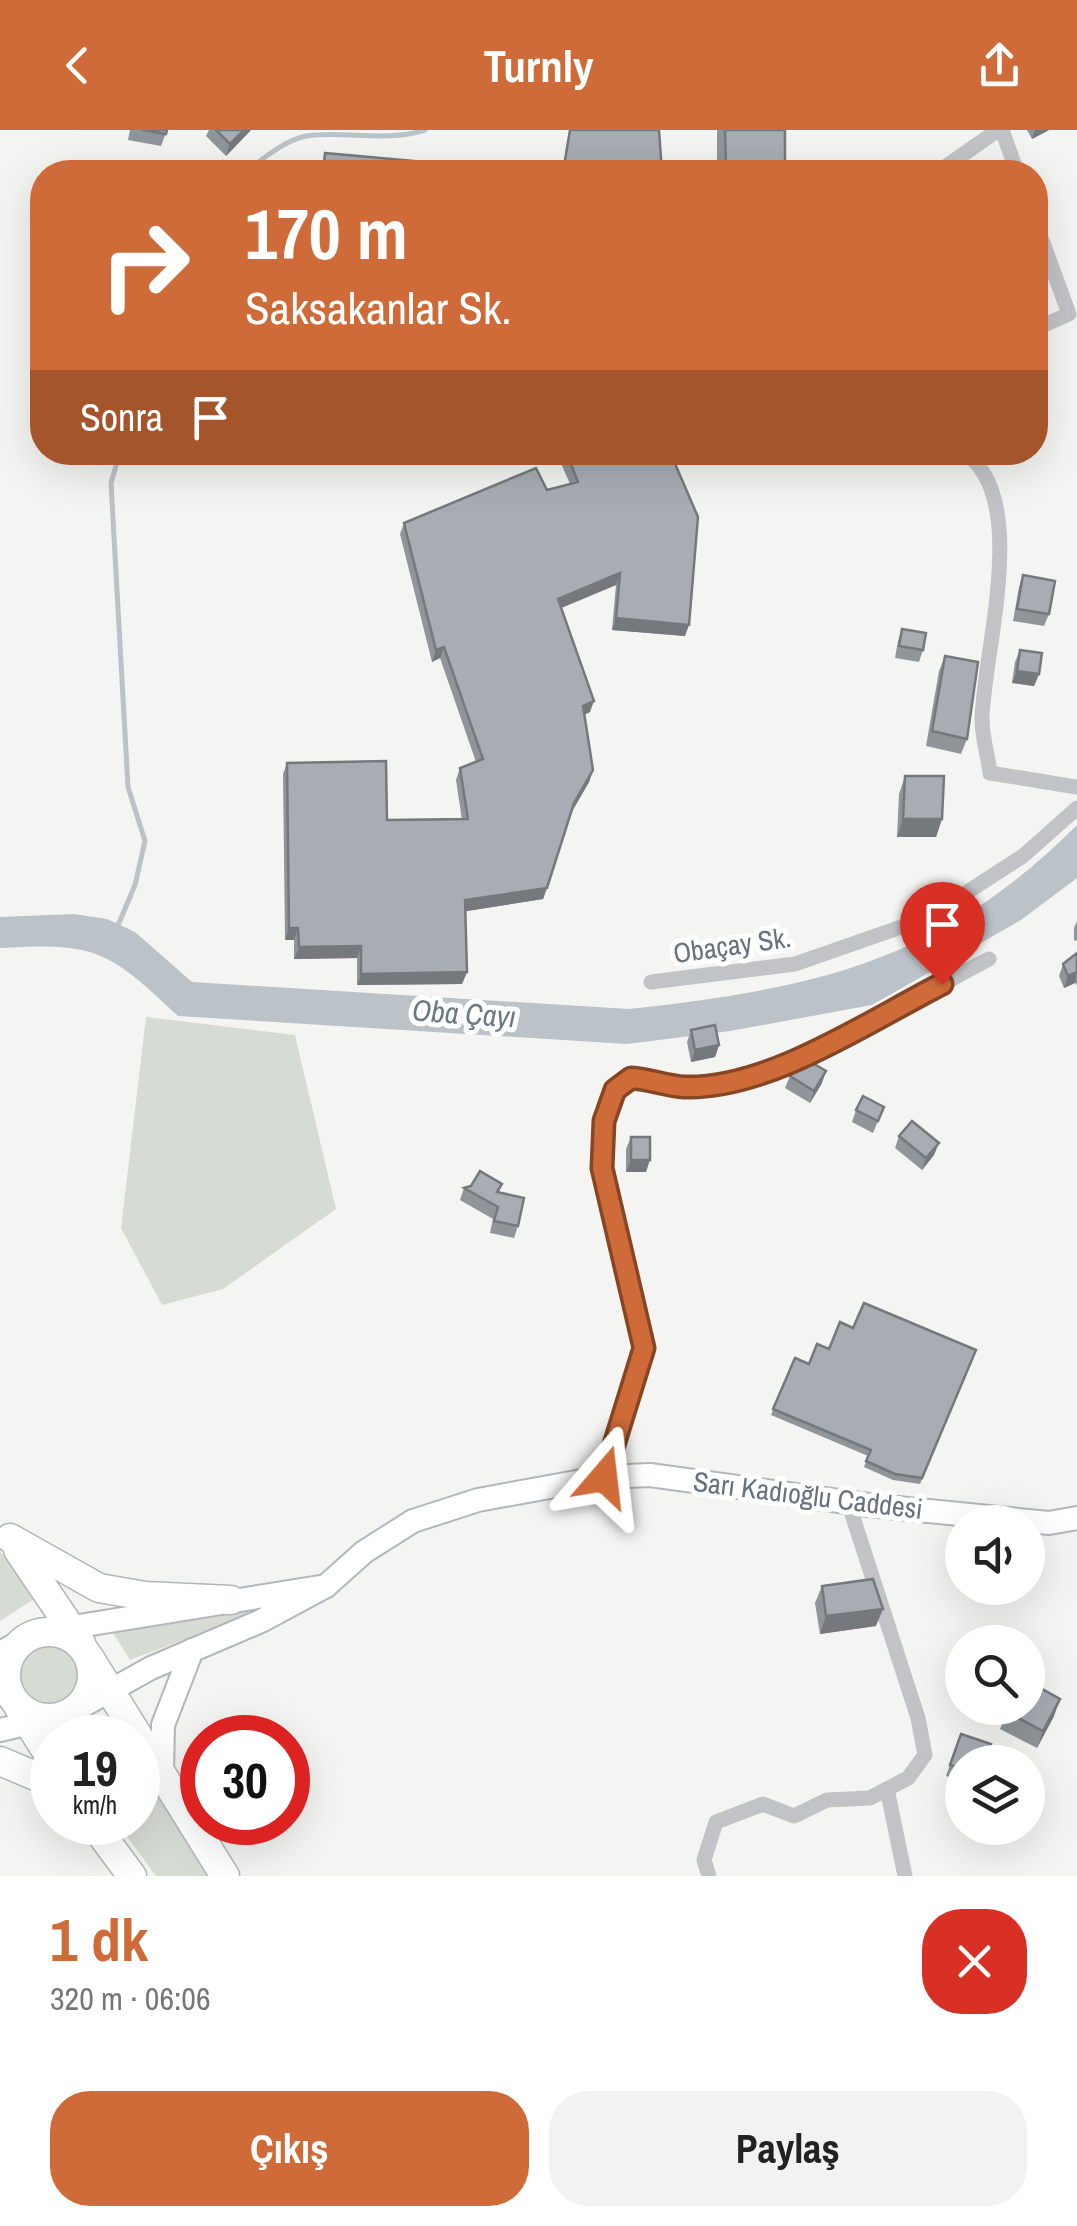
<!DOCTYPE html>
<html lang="tr">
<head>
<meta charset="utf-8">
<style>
  :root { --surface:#fff; --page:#f2f2f2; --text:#222; --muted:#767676; --accent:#ce6b38 }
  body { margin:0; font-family:"Archivo Narrow",sans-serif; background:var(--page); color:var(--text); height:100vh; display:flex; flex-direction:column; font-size:38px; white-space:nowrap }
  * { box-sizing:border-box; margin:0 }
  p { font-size:32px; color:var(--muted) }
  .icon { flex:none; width:55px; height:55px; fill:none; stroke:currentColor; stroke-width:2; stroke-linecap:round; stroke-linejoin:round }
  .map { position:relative; height:1746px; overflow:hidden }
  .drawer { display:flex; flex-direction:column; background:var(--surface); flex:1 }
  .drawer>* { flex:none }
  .top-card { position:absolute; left:30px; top:30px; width:1018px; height:305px; border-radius:40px; box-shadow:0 10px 40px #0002; background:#ce6b38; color:#fff; overflow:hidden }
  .fabs { position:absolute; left:945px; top:1375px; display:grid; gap:20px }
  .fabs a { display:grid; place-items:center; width:100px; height:100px; border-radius:50%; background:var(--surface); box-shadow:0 10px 40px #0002; font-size:50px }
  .speed { position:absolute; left:30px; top:1585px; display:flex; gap:20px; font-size:50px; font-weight:700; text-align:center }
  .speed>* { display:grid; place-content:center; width:130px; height:130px; border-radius:50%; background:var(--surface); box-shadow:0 10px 40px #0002; line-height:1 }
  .speed small { font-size:25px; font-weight:400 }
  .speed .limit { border:15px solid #d22; background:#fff; color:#111 }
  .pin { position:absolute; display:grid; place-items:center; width:85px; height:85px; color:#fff; margin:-102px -42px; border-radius:50% 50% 50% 0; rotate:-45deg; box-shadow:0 0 10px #0007 }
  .pin .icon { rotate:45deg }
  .me { position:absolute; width:110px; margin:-55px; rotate:17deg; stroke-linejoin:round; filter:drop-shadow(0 0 8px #0008) }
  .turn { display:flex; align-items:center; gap:35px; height:210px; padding:0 50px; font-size:45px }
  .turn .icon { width:130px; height:130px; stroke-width:2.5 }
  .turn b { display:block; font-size:70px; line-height:85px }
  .then { display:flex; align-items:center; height:95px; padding:0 50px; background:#0003; gap:20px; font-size:38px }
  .round { display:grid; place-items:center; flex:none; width:105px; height:105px; border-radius:40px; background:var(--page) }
  .summary { display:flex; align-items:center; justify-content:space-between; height:170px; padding:0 50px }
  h1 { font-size:60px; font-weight:700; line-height:75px; color:var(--accent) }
  .primary-button { display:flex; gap:20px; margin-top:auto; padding:20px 50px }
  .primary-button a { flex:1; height:115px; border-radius:40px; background:var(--accent); color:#fff; font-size:40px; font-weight:700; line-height:115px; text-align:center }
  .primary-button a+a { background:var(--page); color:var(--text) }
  header { display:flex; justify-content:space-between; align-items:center; height:130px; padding:0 50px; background:var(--accent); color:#fff; font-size:45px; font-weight:700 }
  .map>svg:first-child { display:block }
  .green { fill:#d6dbd3 }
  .water { fill:#bbc2c8 }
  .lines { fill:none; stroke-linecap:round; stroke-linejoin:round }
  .stream { stroke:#bbc2c8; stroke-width:5 }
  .secondary-casing { stroke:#b3b7bb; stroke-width:26 }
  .highway-casing { stroke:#b3b6b9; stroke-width:31 }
  .street { stroke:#c1c3c6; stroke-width:15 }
  .secondary { stroke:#fff; stroke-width:22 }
  .highway { stroke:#fff; stroke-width:28 }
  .wall { fill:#90959a }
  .shaded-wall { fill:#75797d }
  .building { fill:#a7adb3; stroke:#75797d; stroke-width:2.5 }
  .route-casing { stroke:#864624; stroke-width:25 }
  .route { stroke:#ce6b38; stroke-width:18 }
  .labels { text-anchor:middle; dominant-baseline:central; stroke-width:10; stroke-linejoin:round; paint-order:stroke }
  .street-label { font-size:28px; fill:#67727f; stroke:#fff }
  .water-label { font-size:30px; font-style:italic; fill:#697983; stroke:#fff }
</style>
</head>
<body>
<header><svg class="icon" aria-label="back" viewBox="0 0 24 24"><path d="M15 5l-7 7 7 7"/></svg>Turnly<svg class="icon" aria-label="share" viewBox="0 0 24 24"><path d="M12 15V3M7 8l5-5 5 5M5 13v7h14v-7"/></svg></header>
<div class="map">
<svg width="1077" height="1746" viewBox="0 0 1077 1746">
  <rect width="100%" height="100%" fill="#f4f5f2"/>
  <g class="green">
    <path d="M 146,887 L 295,905 L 336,1079 L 223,1159 L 162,1175 L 121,1098 Z"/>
    <path d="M 0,1421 L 34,1469 L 0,1491 Z"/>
    <path d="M 281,1473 L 130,1530 L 112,1501 Z"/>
    <circle cx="51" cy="1545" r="30"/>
    <path d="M 138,1634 L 212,1746 L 156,1746 L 117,1693 L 138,1692 Z"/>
  </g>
  <path class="water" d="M 1077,695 L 1077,748 L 1021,790 L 872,875 L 730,901 L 627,914 L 178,886 C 109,821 97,812 0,818 L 0,787 L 74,784 L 107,789 L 135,802 L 192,852 L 629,879 C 816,858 940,832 1077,695 Z"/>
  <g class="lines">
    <g class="stream">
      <path d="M 245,42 C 263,29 283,11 306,6 C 346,0 384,13 425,0"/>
      <path d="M 116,800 L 135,755 L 145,711 L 128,657 L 111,353 L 120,322"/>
    </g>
    <defs>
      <g id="secondary">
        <path d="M 326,1456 L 364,1422 L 413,1391 L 478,1370 L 604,1347 L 650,1345 L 868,1375 L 1049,1393 L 1077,1388"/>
        <path d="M 42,1502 L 326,1456 L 261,1491 L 151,1538 L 68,1584"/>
        <path d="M 0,1523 L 29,1507"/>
        <path d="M 0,1600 L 54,1587"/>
        <path d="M 162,1640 L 163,1595 L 192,1520"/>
      </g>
      <g id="highway">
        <path d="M 10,1408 L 99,1458 L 145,1466 L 231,1470"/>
        <path d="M 18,1420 L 81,1513"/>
        <circle cx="49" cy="1545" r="43"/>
        <path d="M 89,1527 L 225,1746"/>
        <path d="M 18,1576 L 52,1630"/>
        <path d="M 0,1631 L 52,1653"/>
        <path d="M 92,1692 L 132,1746"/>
      </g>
    </defs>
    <use href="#secondary" class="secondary-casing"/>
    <use href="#highway" class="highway-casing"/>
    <g class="street">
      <path d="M 1002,0 L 1017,42"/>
      <path d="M 938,42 L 998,0"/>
      <path d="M 1035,91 L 1069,184 L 1035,199"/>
      <path d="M 963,322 C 1032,365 983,523 982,589 C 982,607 988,626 990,643 L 1077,657"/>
      <path d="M 651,852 L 795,834 L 927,788 L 1023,726 L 1077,678"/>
      <path d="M 604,1347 L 645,1218 L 602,1038 L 604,991 L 615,960 L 631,948 C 649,949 667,956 684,957 C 773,960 909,870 989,829"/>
      <path d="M 887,1659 L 905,1746"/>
      <path d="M 709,1746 L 704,1730 L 716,1692 L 763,1674 L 794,1686 L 827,1670 L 870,1668 L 908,1648 L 925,1625 L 918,1588 L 848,1372"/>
    </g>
    <use href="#secondary" class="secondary"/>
    <use href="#highway" class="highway"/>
  </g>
  <g class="wall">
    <path d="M 130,0 L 167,0 L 161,16 L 128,10 Z"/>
    <path d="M 209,0 L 251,0 L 226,26 L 206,6 Z"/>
    <path d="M 717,0 L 785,0 L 782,42 L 717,42 Z"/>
    <path d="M 1027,0 L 1049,0 L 1032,9 Z"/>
    <path d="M 556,322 L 670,322 L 685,506 L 612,500 L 616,455 L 561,478 L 590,582 L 584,585 L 593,640 L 589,652 L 571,683 L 543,769 L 466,781 L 467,842 L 462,854 L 357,855 L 357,828 L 294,829 L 294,810 L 285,810 L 283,644 L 287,633 L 387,690 L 462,690 L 456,650 L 460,638 L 476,632 L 440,528 L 432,532 L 400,404 L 404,393 L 570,354 Z"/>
    <path d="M 1023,445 L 1049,484 L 1044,496 L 1013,491 L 1019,457 Z"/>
    <path d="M 902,499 L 923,520 L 919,532 L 895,528 L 898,511 Z"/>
    <path d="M 1020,520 L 1039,544 L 1034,556 L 1012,553 L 1015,532 Z"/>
    <path d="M 945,526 L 967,609 L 961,624 L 926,616 L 939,541 Z"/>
    <path d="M 905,646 L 942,689 L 936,707 L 897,707 L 899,664 Z"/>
    <path d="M 1077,791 L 1077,811 L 1074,810 L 1074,798 Z"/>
    <path d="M 1077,823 L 1077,855 L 1075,853 L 1064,858 L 1059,846 L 1063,834 Z"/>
    <path d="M 691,900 L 719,915 L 715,927 L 691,932 L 687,912 Z"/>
    <path d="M 790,946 L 822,953 L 810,973 L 785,958 Z"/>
    <path d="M 884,977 L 873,1003 L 852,992 L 856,980 Z"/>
    <path d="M 899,1006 L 934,1025 L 922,1040 L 895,1018 Z"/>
    <path d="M 631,1007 L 646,1042 L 626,1042 L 626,1019 Z"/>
    <path d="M 502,1054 L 499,1062 L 518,1096 L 514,1108 L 490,1103 L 493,1089 L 460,1070 L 464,1058 Z"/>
    <path d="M 853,1198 L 976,1220 L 920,1354 L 893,1350 L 864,1337 L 868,1326 L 771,1285 L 795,1228 L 809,1234 Z"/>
    <path d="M 822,1456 L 876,1496 L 820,1504 L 815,1473 Z"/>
    <path d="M 1007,1582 L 1054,1586 L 1037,1618 L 1000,1599 Z"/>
    <path d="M 961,1604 L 962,1632 L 962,1652 L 946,1646 Z"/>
  </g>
  <g class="shaded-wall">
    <path d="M 244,0 L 251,0 L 226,26 L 230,14 Z"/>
    <path d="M 1035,0 L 1049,0 L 1032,9 Z"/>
    <path d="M 726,34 L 785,34 L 782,42 L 723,42 Z"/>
    <path d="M 620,443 L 616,455 L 554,481 L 558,469 Z"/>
    <path d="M 616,488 L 689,495 L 685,506 L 612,500 Z"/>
    <path d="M 444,517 L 440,528 L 432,532 L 436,520 Z"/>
    <path d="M 1017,541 L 1039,544 L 1034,556 L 1012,553 Z"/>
    <path d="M 594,571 L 590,582 L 579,587 L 583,576 Z"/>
    <path d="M 593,640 L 589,652 L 570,685 L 574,673 Z"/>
    <path d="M 903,689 L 942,689 L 936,707 L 897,707 Z"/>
    <path d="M 547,758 L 543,769 L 461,782 L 465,770 Z"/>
    <path d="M 289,798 L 298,798 L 294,810 L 285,810 Z"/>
    <path d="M 361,816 L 357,828 L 294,829 L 299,817 Z"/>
    <path d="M 467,842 L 462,854 L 357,855 L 361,844 Z"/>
    <path d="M 1077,842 L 1075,853 L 1064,858 L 1068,846 Z"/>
    <path d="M 719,915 L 715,927 L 691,932 L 695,920 Z"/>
    <path d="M 826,941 L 822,953 L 810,973 L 814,961 Z"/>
    <path d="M 939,1013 L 934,1025 L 922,1040 L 926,1028 Z"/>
    <path d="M 631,1030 L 650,1030 L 646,1042 L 626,1042 Z"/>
    <path d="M 883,1479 L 876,1496 L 820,1504 L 826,1486 Z"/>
    <path d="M 1060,1569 L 1054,1586 L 1037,1618 L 1043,1601 Z"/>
  </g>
  <g class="building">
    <path d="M 142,0 L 167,0 L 166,4 Z"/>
    <path d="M 216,0 L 244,0 L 230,14 Z"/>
    <path d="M 570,0 L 659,0 L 662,42 L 563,42 Z"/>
    <path d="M 725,0 L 785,0 L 785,34 L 726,34 Z"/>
    <path d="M 325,23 L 470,36 L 468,42 L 323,42 Z"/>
    <path d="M 566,322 L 670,322 L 698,387 L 689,495 L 616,488 L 620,443 L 558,469 L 594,571 L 583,576 L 593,640 L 574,673 L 547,758 L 465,770 L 467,842 L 361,844 L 361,816 L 299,817 L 298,798 L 289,798 L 287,633 L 386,631 L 387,690 L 468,689 L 460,638 L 483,629 L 444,517 L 436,520 L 404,393 L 536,338 L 547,360 L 578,352 Z"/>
    <path d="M 1023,445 L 1055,451 L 1049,484 L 1017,479 Z"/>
    <path d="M 902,499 L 926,503 L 923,520 L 899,516 Z"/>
    <path d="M 1020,520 L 1042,523 L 1039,544 L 1017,541 Z"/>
    <path d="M 945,526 L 978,532 L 967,609 L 932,601 Z"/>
    <path d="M 905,646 L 944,646 L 942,689 L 903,689 Z"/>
    <path d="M 1077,823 L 1077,842 L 1068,846 L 1063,834 Z"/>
    <path d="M 715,895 L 719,915 L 695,920 L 691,900 Z"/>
    <path d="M 804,928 L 826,941 L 814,961 L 790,946 Z"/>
    <path d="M 863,966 L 884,977 L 878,991 L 856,980 Z"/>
    <path d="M 912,991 L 939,1013 L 926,1028 L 899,1006 Z"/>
    <rect x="631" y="1007" width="19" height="23"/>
    <path d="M 480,1041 L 502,1054 L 497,1062 L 524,1068 L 518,1096 L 494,1091 L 498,1077 L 464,1058 L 471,1056 Z"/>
    <path d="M 864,1173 L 976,1220 L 922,1348 L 895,1344 L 866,1331 L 871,1320 L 773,1279 L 795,1228 L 809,1234 L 817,1214 L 829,1219 L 840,1192 L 853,1198 Z"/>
    <path d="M 873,1449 L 883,1479 L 826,1486 L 822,1456 Z"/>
    <path d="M 1028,1551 L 1060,1569 L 1043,1601 L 1007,1582 L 1009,1578 L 1028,1578 Z"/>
    <path d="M 961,1604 L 991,1614 L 985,1632 L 962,1632 L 962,1639 L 950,1635 Z"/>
  </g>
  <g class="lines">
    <defs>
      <path id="route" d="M 604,1347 L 644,1218 L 602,1038 L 604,991 L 615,960 L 631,948 C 649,949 667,956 684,957 C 768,960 869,891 942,854"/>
    </defs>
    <use href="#route" class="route-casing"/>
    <use href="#route" class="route"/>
  </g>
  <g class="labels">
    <g class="street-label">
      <text transform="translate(732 815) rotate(-8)">Obaçay Sk.</text>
      <text transform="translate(808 1365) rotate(7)">Sarı Kadıoğlu Caddesi</text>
    </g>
    <g class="water-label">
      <text transform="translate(464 883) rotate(4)">Oba Çayı</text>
    </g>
  </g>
</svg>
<div class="fabs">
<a><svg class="icon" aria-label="sound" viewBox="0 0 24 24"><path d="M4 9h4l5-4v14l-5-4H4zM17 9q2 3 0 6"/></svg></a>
<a><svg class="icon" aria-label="search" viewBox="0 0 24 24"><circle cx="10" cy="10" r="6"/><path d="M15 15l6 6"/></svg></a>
<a><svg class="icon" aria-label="layers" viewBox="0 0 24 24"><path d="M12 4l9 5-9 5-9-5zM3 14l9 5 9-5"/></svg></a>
</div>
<div class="speed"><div>19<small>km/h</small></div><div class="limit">30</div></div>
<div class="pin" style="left:942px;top:854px;background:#d93025"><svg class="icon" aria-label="arrive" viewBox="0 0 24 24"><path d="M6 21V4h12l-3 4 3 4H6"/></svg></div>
<svg class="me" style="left:604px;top:1347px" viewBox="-20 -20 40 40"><path d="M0-17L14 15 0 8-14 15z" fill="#ce6b38" stroke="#fff" stroke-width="4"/></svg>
<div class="top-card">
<div class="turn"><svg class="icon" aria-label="right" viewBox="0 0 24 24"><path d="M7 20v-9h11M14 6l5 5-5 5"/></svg><div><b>170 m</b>Saksakanlar Sk.</div></div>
<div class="then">Sonra<svg class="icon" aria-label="arrive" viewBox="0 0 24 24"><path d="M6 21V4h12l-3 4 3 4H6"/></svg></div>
</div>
</div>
<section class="drawer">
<div class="summary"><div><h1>1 dk</h1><p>320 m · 06:06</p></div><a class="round" style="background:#d93025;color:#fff"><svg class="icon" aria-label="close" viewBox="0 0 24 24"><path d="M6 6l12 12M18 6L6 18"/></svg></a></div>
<div class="primary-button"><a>Çıkış</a><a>Paylaş</a></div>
</section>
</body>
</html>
